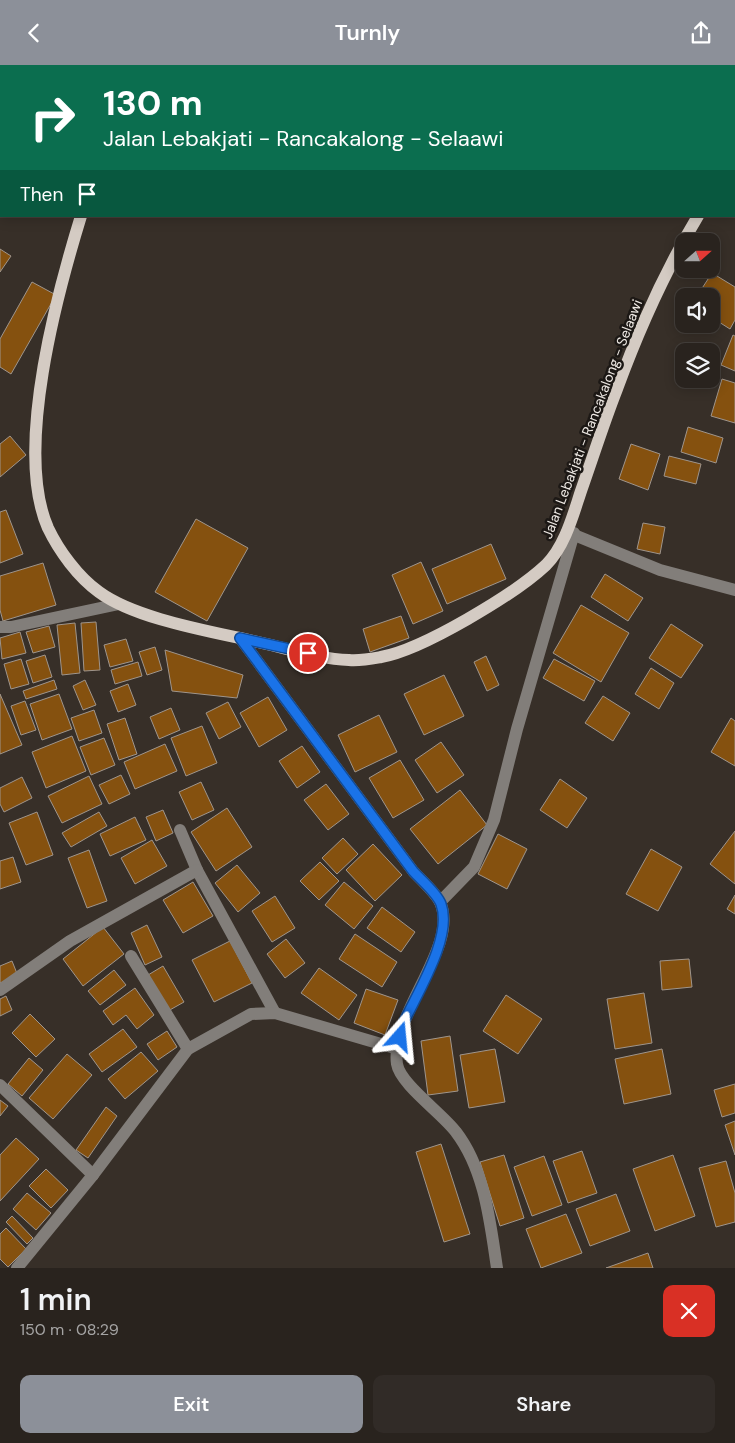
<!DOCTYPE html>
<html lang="en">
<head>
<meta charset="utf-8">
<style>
  :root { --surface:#29231e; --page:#312b27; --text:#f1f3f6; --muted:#a5a4a4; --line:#45403c; --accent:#8c9099 }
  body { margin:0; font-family:"DM Sans",sans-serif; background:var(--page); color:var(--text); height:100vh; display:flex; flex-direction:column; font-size:19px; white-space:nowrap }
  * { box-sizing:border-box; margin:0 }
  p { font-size:16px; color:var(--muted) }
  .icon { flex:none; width:28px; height:28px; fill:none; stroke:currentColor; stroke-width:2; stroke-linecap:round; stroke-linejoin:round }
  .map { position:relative; height:1203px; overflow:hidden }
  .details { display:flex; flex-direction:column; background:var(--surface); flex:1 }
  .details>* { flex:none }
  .top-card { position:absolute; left:0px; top:0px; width:735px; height:152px; box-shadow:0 2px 12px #0003,0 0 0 1px var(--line); background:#0b6e4f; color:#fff; overflow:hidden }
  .needle { width:32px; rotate:69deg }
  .controls { position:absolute; left:675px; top:168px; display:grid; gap:10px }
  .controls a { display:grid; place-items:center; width:45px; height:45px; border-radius:10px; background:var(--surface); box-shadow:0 2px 12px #0003,0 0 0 1px var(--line); font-size:25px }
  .pin { position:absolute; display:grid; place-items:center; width:42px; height:42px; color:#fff; margin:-21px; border:2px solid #fff; border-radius:50%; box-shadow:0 1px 5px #0007 }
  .me { position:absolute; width:55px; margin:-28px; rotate:18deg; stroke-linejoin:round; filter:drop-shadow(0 0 4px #0008) }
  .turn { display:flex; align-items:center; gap:18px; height:105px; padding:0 20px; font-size:22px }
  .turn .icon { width:65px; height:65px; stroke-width:2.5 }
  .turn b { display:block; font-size:35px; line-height:42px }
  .then { display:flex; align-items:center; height:48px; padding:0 20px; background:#0003; gap:10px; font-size:19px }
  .round { display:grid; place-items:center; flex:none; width:52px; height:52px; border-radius:10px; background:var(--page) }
  .summary { display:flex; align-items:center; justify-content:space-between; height:85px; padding:0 20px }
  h1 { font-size:30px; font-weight:600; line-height:38px }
  .primary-button { display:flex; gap:10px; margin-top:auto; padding:10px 20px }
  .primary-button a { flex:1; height:58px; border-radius:10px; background:var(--accent); color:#fff; font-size:20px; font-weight:600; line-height:58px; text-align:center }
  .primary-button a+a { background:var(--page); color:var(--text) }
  header { display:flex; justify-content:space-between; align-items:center; height:65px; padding:0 20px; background:var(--accent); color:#fff; font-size:22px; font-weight:600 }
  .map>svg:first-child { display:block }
  .building { fill:#85510f; stroke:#9f958c }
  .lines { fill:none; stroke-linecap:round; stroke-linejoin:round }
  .minor { stroke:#827e7a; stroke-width:12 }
  .major { stroke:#d4cbc3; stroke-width:12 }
  .route-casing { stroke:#114b97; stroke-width:12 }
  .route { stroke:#1a73e8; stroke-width:9 }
  .labels { text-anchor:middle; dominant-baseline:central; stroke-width:5; stroke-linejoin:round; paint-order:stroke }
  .street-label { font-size:14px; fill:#f0ebe6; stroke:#1c1815 }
</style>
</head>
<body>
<header><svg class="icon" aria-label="back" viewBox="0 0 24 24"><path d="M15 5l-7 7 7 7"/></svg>Turnly<svg class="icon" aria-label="share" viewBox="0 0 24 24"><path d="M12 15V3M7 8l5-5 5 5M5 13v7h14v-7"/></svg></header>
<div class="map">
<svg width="735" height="1203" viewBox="0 0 735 1203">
  <rect width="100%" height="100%" fill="#372f28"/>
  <g class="building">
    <path d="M 1,80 L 1,138 L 0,138 Z"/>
    <path d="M 0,184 L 11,191 L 0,207 Z"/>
    <path d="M 712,208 L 735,222 L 735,255 L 730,264 L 711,252 L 711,231 L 697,231 Z"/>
    <path d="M 32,217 L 56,230 L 11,309 L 0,302 L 0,274 Z"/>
    <path d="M 733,270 L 735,271 L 735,306 L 721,300 Z"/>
    <path d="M 722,314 L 735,318 L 735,358 L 711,351 Z"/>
    <path d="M 688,362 L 723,373 L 716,398 L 681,387 Z"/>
    <path d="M 10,371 L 26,390 L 0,412 L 0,379 Z"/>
    <path d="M 631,379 L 660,389 L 648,425 L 619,414 Z"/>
    <path d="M 669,391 L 701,399 L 696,419 L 664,411 Z"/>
    <path d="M 6,445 L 23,489 L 0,498 L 0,447 Z"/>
    <path d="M 196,454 L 248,483 L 207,556 L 155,527 Z"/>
    <path d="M 643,458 L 665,462 L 660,489 L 637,484 Z"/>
    <path d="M 491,479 L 506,514 L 447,539 L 432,504 Z"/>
    <path d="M 421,497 L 443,546 L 413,559 L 392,510 Z"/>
    <path d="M 43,498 L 56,540 L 3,556 L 0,545 L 0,511 Z"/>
    <path d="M 605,509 L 643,533 L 628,556 L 591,532 Z"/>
    <path d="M 581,540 L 629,568 L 601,617 L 553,588 Z"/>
    <path d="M 401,551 L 409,573 L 370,587 L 363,564 Z"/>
    <path d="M 96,557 L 100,605 L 84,606 L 81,558 Z"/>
    <path d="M 75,558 L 80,608 L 62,610 L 57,560 Z"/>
    <path d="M 671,559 L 703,580 L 681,613 L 649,593 Z"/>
    <path d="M 49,561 L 55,582 L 33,588 L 26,567 Z"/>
    <path d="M 20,567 L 26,588 L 2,594 L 0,573 Z"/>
    <path d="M 126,574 L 133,596 L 110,602 L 104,580 Z"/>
    <path d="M 155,582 L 162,605 L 147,610 L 139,587 Z"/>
    <path d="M 165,585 L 243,610 L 237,633 L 172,626 Z"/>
    <path d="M 45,590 L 52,612 L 33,618 L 26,596 Z"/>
    <path d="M 486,591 L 499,620 L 487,626 L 474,597 Z"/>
    <path d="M 21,594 L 29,619 L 11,624 L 4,599 Z"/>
    <path d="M 554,594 L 595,616 L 584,636 L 543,613 Z"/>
    <path d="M 138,597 L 142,611 L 115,619 L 111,605 Z"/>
    <path d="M 651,603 L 674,618 L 659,644 L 635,629 Z"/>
    <path d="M 444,610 L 464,651 L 424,670 L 404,629 Z"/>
    <path d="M 54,615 L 57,624 L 26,634 L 23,626 Z"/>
    <path d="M 85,615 L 96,640 L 83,645 L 73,621 Z"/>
    <path d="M 128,619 L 136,640 L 118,647 L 110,626 Z"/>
    <path d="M 0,629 L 22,680 L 0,689 Z"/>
    <path d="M 59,629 L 72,664 L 42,675 L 30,639 Z"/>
    <path d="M 603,631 L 630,648 L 613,676 L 585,658 Z"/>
    <path d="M 268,632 L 287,665 L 259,682 L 240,648 Z"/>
    <path d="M 25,636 L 36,665 L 21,670 L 11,641 Z"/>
    <path d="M 228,637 L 241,662 L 219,674 L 206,648 Z"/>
    <path d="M 171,643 L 180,665 L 159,674 L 150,652 Z"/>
    <path d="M 94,645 L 102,668 L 79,676 L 71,653 Z"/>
    <path d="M 379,650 L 397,687 L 355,707 L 338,670 Z"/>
    <path d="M 125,653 L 137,689 L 119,695 L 107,659 Z"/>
    <path d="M 731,653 L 735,656 L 735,701 L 711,687 Z"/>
    <path d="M 202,661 L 217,698 L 186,711 L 171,673 Z"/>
    <path d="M 72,671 L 86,706 L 46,723 L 32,687 Z"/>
    <path d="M 104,673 L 115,700 L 91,710 L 80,682 Z"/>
    <path d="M 441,677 L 464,710 L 437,728 L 415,695 Z"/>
    <path d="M 165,679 L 177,706 L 135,724 L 124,697 Z"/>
    <path d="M 302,681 L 320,707 L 297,723 L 279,696 Z"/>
    <path d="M 400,695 L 424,735 L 393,753 L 369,713 Z"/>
    <path d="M 121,710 L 130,729 L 109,739 L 99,720 Z"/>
    <path d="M 89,711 L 102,739 L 62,758 L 48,731 Z"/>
    <path d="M 22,712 L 32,733 L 4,747 L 0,739 L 0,723 Z"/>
    <path d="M 560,714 L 587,733 L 567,763 L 540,745 Z"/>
    <path d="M 201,717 L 214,745 L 192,755 L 179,727 Z"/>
    <path d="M 326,719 L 349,749 L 328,765 L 304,735 Z"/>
    <path d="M 460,725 L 487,760 L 438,799 L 410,764 Z"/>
    <path d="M 227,743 L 252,782 L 216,806 L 191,767 Z"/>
    <path d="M 163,745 L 173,768 L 156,776 L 146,752 Z"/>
    <path d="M 37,747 L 53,790 L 26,800 L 9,758 Z"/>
    <path d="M 99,747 L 107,761 L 71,782 L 62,768 Z"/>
    <path d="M 135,752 L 146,775 L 110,791 L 100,769 Z"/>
    <path d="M 735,766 L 735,819 L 710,799 Z"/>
    <path d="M 498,769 L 527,784 L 507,824 L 478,809 Z"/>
    <path d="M 343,773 L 358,789 L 337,809 L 322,793 Z"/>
    <path d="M 152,775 L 167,801 L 135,819 L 121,793 Z"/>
    <path d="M 373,779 L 402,810 L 375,836 L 346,805 Z"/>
    <path d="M 651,784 L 682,802 L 658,846 L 626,829 Z"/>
    <path d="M 89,785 L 107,836 L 87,843 L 68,793 Z"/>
    <path d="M 13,792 L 21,817 L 0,824 L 0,796 Z"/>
    <path d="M 320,797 L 339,816 L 319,835 L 300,816 Z"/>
    <path d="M 237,800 L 260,828 L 238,847 L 215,818 Z"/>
    <path d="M 193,817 L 213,851 L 183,868 L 163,835 Z"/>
    <path d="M 344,817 L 373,841 L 354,864 L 325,840 Z"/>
    <path d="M 735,830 L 735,849 L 727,844 Z"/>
    <path d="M 275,831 L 295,863 L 272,877 L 252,846 Z"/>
    <path d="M 382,842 L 415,867 L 401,887 L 367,863 Z"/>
    <path d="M 147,860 L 162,892 L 145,900 L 131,868 Z"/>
    <path d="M 103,862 L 124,889 L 83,921 L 63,894 Z"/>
    <path d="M 355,869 L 397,897 L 382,922 L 339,894 Z"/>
    <path d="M 286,874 L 305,898 L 285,913 L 267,889 Z"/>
    <path d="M 230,876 L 252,918 L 214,937 L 192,895 Z"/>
    <path d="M 689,894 L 692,922 L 662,925 L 660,896 Z"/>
    <path d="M 12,896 L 18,911 L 0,918 L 0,901 Z"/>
    <path d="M 163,901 L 184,937 L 168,946 L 148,910 Z"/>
    <path d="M 319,903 L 357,930 L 339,955 L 301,928 Z"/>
    <path d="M 114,905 L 126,920 L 100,940 L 88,926 Z"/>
    <path d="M 135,923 L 154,950 L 137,964 L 126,950 L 113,960 L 103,946 Z"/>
    <path d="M 366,924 L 398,935 L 385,970 L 354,958 Z"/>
    <path d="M 644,928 L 652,978 L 615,984 L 607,934 Z"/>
    <path d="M 506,930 L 542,954 L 518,989 L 483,966 Z"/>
    <path d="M 6,931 L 12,945 L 0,951 L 0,934 Z"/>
    <path d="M 30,949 L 55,974 L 36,992 L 12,968 Z"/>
    <path d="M 123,964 L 137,982 L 102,1007 L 89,989 Z"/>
    <path d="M 167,966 L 177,982 L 158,995 L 147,979 Z"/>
    <path d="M 450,971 L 458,1026 L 428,1030 L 421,976 Z"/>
    <path d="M 495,984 L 505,1037 L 469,1043 L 460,990 Z"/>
    <path d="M 662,984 L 671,1029 L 624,1039 L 615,994 Z"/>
    <path d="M 141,987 L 158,1006 L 125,1034 L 108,1014 Z"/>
    <path d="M 67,989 L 92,1010 L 53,1054 L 29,1033 Z"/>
    <path d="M 29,993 L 43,1005 L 22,1031 L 8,1019 Z"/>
    <path d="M 735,1019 L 735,1048 L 722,1052 L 714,1025 Z"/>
    <path d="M 0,1035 L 8,1041 L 0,1051 Z"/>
    <path d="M 106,1042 L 117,1051 L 88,1093 L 76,1085 Z"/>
    <path d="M 735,1056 L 735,1090 L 725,1060 Z"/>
    <path d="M 16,1073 L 39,1094 L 0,1136 L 0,1090 Z"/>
    <path d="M 441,1079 L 470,1169 L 444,1177 L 416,1087 Z"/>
    <path d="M 582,1086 L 597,1128 L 568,1138 L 553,1096 Z"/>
    <path d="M 504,1090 L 524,1153 L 500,1161 L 480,1097 Z"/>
    <path d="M 673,1090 L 695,1151 L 655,1166 L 633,1104 Z"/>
    <path d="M 544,1091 L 562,1140 L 532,1151 L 514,1102 Z"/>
    <path d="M 726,1096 L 735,1128 L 735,1157 L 716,1162 L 699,1103 Z"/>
    <path d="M 46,1104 L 68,1125 L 51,1143 L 29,1121 Z"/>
    <path d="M 27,1128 L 51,1148 L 36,1165 L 13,1144 Z"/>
    <path d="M 616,1129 L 630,1166 L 590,1181 L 576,1144 Z"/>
    <path d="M 566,1149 L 582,1188 L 541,1203 L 526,1164 Z"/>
    <path d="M 12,1151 L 33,1173 L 27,1179 L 6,1157 Z"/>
    <path d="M 6,1163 L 26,1184 L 8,1202 L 0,1194 L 0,1169 Z"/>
    <path d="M 648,1188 L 653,1203 L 606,1203 Z"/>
  </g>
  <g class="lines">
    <g class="minor">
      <path d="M 567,467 L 660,505 L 735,525"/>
      <path d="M 0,562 L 11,562 L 119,539"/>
      <path d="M 240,573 L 413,806 C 421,815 435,827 440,837 C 460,881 390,949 397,999 C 400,1019 443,1049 456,1067 C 485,1105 490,1157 497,1203"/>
      <path d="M 180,765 L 197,805 L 275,948"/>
      <path d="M 440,837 L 474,802 L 494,755 L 517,664 L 574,468"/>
      <path d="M 131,891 L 188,984"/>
      <path d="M 0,925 L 70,876 L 197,805"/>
      <path d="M 0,1020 L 93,1110"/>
      <path d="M 17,1203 L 93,1110 L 188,984 L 251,949 L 275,948 L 398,984"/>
    </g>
    <g class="major">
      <path d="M 120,1 L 120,0"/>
      <path d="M 734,97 L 735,95"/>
      <path d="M 81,151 C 57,229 14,386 48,463 C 59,486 78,512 99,527 C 137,555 215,567 262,578 C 290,584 320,594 349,595 C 360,596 370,594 381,592 C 422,585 515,529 546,500 C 565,481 573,450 581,426 C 593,392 604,357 617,324 C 639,264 665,206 698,151"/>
    </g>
  </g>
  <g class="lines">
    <defs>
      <path id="route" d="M 308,588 L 240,573 L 413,806 C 421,815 437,828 441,839 C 453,872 417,928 403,959 L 400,972"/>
    </defs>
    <use href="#route" class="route-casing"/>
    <use href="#route" class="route"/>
  </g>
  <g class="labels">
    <g class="street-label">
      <text transform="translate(592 354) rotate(-69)">Jalan Lebakjati - Rancakalong - Selaawi</text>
    </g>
  </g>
</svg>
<div class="controls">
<a><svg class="needle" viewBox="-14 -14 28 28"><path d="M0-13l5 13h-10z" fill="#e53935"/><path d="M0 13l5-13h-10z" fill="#a5a4a4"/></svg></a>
<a><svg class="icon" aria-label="sound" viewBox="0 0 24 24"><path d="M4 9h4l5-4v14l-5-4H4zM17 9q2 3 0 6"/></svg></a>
<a><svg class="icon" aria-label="layers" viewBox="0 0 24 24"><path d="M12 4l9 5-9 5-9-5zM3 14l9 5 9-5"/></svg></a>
</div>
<div class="pin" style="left:308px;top:588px;background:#d93025"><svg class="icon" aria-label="arrive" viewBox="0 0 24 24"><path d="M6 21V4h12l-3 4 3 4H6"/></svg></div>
<svg class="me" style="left:400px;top:972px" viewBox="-20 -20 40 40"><path d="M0-17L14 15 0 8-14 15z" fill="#1a73e8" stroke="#fff" stroke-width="4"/></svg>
<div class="top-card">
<div class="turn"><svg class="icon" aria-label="right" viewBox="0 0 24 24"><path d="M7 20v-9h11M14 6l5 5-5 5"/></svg><div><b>130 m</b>Jalan Lebakjati - Rancakalong - Selaawi</div></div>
<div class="then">Then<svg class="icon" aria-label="arrive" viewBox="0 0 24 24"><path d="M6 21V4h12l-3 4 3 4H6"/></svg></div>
</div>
</div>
<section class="details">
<div class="summary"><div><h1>1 min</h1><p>150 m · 08:29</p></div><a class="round" style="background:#d93025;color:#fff"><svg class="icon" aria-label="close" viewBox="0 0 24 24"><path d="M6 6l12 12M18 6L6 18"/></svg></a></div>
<div class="primary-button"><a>Exit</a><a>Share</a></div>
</section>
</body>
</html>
